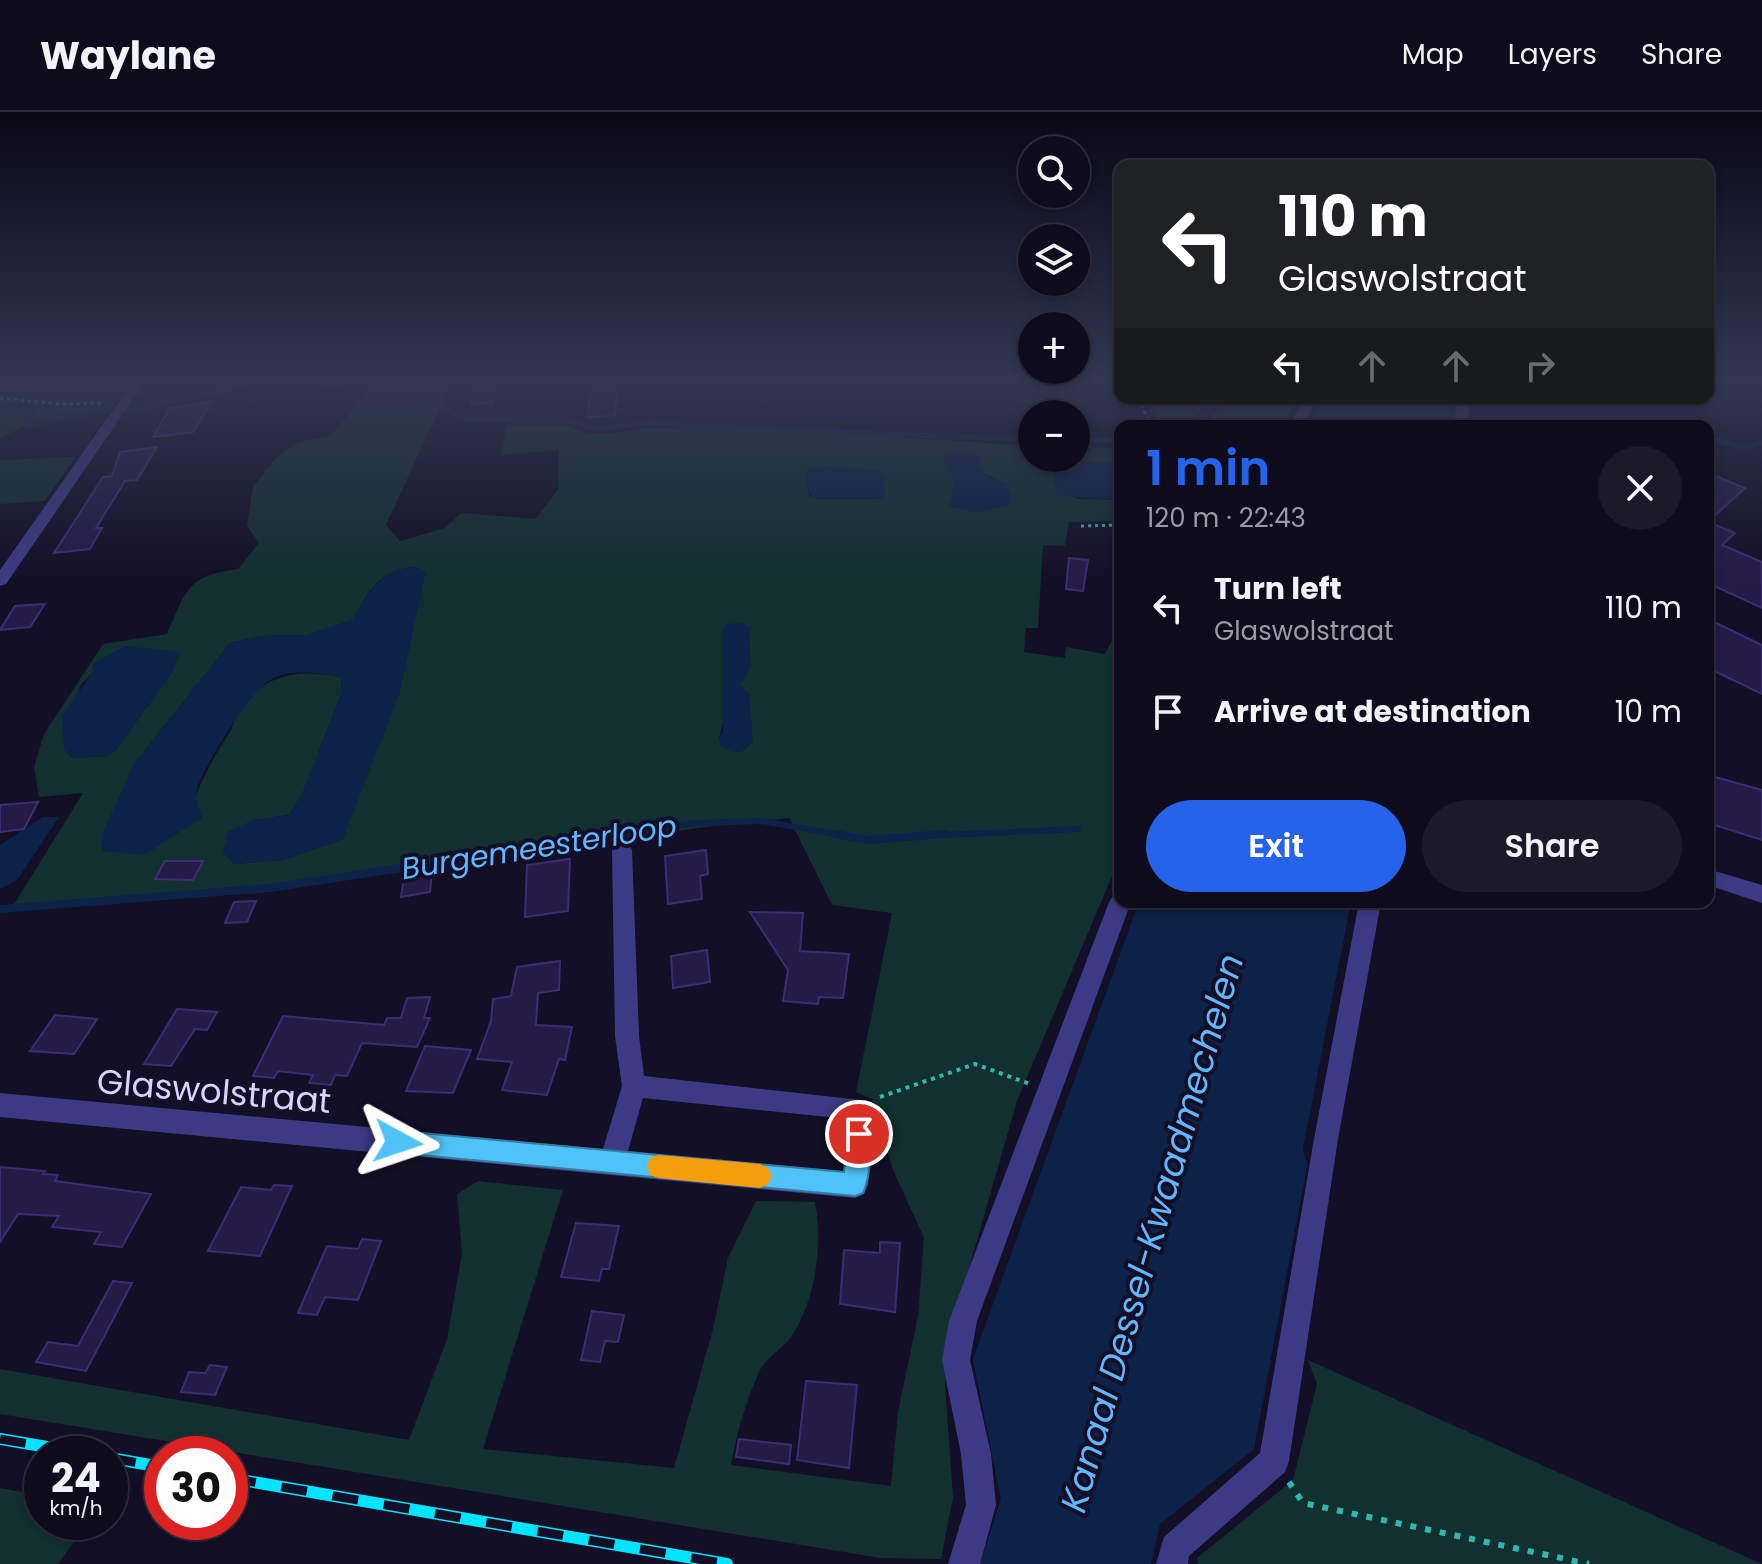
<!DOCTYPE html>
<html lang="en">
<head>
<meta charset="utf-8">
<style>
  :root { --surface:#0e0b1c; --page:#1c1929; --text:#f1f3f6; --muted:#9b9ba3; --line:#2e2b3b; --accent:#2563eb }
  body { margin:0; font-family:Poppins,sans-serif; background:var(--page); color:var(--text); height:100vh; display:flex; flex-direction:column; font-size:30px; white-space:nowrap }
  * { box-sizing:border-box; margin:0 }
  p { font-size:26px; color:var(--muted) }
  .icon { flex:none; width:44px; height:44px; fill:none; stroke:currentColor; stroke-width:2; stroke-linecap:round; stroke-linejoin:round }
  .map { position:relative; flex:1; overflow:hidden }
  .panel { position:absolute; left:1114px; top:308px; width:600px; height:488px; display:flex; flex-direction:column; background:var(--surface); border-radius:16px; box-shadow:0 4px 12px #0003,0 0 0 2px var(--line) }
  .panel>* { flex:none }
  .guide { position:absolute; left:1114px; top:48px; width:600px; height:244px; border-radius:16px; box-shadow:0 4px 12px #0003,0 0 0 2px var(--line); background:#202124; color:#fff; overflow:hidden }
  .tools { position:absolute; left:1018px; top:24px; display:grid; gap:16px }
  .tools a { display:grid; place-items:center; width:72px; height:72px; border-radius:50%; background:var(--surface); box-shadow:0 4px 12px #0003,0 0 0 2px var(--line); font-size:40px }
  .speed { position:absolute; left:24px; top:1324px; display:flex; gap:16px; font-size:40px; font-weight:700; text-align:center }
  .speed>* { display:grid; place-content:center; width:104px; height:104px; border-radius:50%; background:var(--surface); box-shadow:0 4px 12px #0003,0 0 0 2px var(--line); line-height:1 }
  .speed small { font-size:20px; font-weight:400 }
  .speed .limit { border:12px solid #d22; background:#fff; color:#111 }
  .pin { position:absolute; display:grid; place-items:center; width:68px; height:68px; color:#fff; margin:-34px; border:4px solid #fff; border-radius:50%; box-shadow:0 2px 8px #0007 }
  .me { position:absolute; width:88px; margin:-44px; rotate:95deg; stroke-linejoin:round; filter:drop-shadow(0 0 6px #0008) }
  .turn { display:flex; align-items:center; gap:28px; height:168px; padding:0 32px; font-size:36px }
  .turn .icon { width:104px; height:104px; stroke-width:2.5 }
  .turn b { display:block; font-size:56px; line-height:68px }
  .lanes { display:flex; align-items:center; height:76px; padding:0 32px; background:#0003; justify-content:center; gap:40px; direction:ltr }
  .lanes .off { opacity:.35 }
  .round { display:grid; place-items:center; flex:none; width:84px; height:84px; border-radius:42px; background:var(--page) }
  .head { display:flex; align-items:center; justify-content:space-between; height:136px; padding:0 32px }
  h1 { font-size:48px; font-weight:600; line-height:60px; color:var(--accent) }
  .button { display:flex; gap:16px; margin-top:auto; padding:16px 32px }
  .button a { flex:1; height:92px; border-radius:48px; background:var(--accent); color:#fff; font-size:32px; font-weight:600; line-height:92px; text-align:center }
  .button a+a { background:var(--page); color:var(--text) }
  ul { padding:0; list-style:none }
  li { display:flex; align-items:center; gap:24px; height:104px; padding:0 32px }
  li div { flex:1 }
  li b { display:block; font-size:30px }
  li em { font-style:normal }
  header { display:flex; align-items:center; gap:48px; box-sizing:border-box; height:112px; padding:0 40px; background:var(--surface); border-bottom:2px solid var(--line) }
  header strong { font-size:38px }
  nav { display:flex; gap:44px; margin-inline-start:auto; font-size:28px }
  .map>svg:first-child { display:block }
  .green { fill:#12302f; fill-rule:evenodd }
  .water { fill:#0c2248 }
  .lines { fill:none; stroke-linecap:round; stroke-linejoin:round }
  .stream-far2 { stroke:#0c2248; stroke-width:5 }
  .stream-far1 { stroke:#0c2248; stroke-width:6 }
  .stream { stroke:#0c2248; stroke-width:8 }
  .building { fill:#241b47; stroke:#3b2d73; stroke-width:2 }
  .path-far2 { stroke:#2fb8b0; stroke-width:3; stroke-dasharray:3 4; stroke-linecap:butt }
  .path-far1 { stroke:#2fb8b0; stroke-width:4; stroke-dasharray:4 5; stroke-linecap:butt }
  .path { stroke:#2fb8b0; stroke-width:6; stroke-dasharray:6 9; stroke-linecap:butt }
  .minor { fill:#3d3a85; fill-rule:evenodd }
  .rail-casing { stroke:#00e5ff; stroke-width:12 }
  .rail { stroke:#130f26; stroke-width:9; stroke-dasharray:26; stroke-linecap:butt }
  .route { fill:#4fc3f7; stroke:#337fa1; stroke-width:2 }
  .slow { fill:#f59e0b }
  .labels { text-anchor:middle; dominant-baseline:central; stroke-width:8; stroke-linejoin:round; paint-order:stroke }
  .water-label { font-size:30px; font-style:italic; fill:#62b6ff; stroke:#130f26 }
  .near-street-label { font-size:34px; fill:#d9d4ff; stroke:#130f26 }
  .near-water-label { font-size:36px; font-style:italic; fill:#62b6ff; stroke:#130f26 }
</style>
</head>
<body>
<header>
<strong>Waylane</strong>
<nav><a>Map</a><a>Layers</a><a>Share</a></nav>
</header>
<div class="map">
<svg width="1762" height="1452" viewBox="0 0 1762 1452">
  <rect width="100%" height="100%" fill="#130f26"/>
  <g class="green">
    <path d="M 0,267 L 132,267 L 112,297 C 73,299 33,306 0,327 L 0,296 L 25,294 L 24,291 L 0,292 Z"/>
    <path d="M 419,267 L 453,267 L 386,413 L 400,429 L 445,416 L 461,401 L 535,407 L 558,378 L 559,338 L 501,343 L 507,313 L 565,313 L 588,321 L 607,322 L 648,316 L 786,318 L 1032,334 L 1032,346 L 1076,346 L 1076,335 L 1120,336 L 1120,351 L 1052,351 L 1055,374 L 1078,387 L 1120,388 L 1120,409 L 1069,410 L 1065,434 L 1043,433 L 1038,516 L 1026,516 L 1024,540 L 1065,546 L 1066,535 L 1105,542 L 1120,512 L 1120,745 L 1017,989 L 952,1215 L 945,1271 L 953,1386 L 941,1447 L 881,1446 L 0,1302 L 0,1257 L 409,1328 L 447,1227 L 462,1142 L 457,1082 L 478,1069 L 563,1078 L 483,1337 L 674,1356 L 713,1217 L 728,1146 L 756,1089 L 815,1090 C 823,1132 816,1185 793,1222 C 785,1236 767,1244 760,1258 C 746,1288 737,1321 731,1353 L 891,1374 L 898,1300 L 918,1204 L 924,1126 L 893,1058 L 872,987 L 856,980 L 892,801 L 832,793 L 789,706 L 705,715 L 259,781 L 13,794 L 83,681 L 39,685 L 34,655 L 44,622 L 103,532 L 167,522 C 187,478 186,464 238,457 L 259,431 L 247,414 L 253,375 L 275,347 L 297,331 L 332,323 L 373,272 L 419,274 ZM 944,347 C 968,353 986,362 1008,373 L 1008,393 L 978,400 L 950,394 L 955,370 ZM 823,355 L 879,359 L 885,387 L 818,387 L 809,384 L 806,358 ZM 417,455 L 343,727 L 283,748 L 234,752 L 254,708 L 289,703 L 302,683 L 342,580 L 341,565 C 299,557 264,561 238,600 C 234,607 233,616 228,623 C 215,643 205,661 196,683 L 135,651 L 230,531 L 261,524 L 307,523 L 353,508 C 369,477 380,457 417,455 ZM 749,516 L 746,560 L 739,572 L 749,582 L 750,622 L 719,626 ZM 180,540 L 171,562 L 115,639 L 107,644 L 71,646 L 80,574 L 93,560 Z"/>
    <path d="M 1149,286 L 1212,286 L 1188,314 L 1161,314 Z"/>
    <path d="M 1228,286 L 1266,286 L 1293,292 L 1285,314 L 1203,314 Z"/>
    <path d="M 76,345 L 44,389 L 0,392 L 0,348 Z"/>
    <path d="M 1308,1248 L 1762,1452 L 1198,1452 L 1197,1446 L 1293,1368 L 1317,1272 Z"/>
    <path d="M 0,1376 L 42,1384 L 42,1410 L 88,1410 L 58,1452 L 0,1452 Z"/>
  </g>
  <g class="water">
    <path d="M 1321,286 L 1451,286 L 1446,314 L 1311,314 Z"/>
    <path d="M 959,340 L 981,345 L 980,357 L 987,364 L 1008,373 L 1012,386 L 1008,393 L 978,400 L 949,394 L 955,370 L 944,347 L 947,341 Z"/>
    <path d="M 1064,349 L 1120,351 L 1120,388 L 1057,384 L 1052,351 Z"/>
    <path d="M 823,355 L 879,359 L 884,365 L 885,387 L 812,386 L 805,369 L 806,358 Z"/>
    <path d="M 417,455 L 426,459 L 400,580 L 343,727 L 283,748 L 233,752 L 223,740 L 228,719 L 254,708 L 289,703 L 302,683 L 342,580 L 341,565 C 320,561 288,556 269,569 C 249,581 199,660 196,682 C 196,689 200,699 202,706 L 144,743 L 102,739 L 101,724 L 135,651 L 230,531 L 261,524 L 307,523 L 352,508 C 370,478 379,457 417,455 Z"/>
    <path d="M 742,511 L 749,516 L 751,556 L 739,572 L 749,582 L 753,629 C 742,643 736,643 721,635 L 719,626 L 723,618 L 723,517 L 726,512 Z"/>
    <path d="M 125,534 L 180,540 L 171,562 L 115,639 L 107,644 L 71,646 L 64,637 L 62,603 L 93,560 L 92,552 Z"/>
    <path d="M 43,705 L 59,705 L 17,768 L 0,777 L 0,733 Z"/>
    <path d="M 1139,790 L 1351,790 L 1303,1036 L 1307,1054 L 1254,1337 L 1160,1412 L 1151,1452 L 980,1452 L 1001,1387 L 973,1247 Z"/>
  </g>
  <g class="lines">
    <g class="stream-far2">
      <path d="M 304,267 L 333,272 L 362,267"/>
      <path d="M 376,267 L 386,271 L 409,267"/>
      <path d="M 445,267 L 429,285 L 432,291 L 468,307 L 570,309 L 596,317 L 647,311 L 1032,328"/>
      <path d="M 0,293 L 31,295 L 33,299 L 26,312 L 30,314 L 65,304 L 107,300"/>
      <path d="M 132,298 L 208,282 L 256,267"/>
      <path d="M 1193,314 L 1220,286"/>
      <path d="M 1708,327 L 1745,335 L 1762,331"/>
      <path d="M 1076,328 L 1120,329"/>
    </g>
    <g class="stream-far1">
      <path d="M 610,724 L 695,711 L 762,709 L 846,724"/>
      <path d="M 919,724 L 1078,717"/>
    </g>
    <g class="stream">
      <path d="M 835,722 L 868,728 L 945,722"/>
      <path d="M 0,797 L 270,776 L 623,722"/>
    </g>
  </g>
  <g class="building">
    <path d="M 617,269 L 615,303 L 588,305 L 591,271 Z"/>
    <path d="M 478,274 L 498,274 L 492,291 L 471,292 Z"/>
    <path d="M 211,290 L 193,320 L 153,325 L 170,296 Z"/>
    <path d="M 157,335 L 137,368 L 125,369 L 96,416 L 102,416 L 90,437 L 54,441 L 103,365 L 112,364 L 120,340 Z"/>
    <path d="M 1708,361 L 1745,376 L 1708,410 L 1735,421 L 1722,433 L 1762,450 L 1762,496 L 1708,471 Z"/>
    <path d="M 1069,446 L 1088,448 L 1083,479 L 1066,477 Z"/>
    <path d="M 45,492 L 30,515 L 0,518 L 15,494 Z"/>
    <path d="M 1708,507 L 1762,533 L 1762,582 L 1708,556 Z"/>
    <path d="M 1708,663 L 1762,678 L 1762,728 L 1708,711 Z"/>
    <path d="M 38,690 L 24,717 L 0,720 L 0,693 Z"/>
    <path d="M 706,738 L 708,762 L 700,764 L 702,787 L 668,792 L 665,744 Z"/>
    <path d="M 570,747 L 568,799 L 525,805 L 527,753 Z"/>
    <path d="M 165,749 L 203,749 L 193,768 L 155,767 Z"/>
    <path d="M 432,761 L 430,780 L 401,785 L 404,766 Z"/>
    <path d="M 256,789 L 247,810 L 225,811 L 234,790 Z"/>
    <path d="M 750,800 L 803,801 L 800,839 L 849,842 L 843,886 L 819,885 L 818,892 L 783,889 L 788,858 Z"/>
    <path d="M 707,838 L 710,870 L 673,876 L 671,844 Z"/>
    <path d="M 560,849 L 559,878 L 538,881 L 536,913 L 572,915 L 565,948 L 559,947 L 547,983 L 502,978 L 512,950 L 477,947 L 491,909 L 493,887 L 511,884 L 517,855 Z"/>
    <path d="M 430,885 L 424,906 L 430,906 L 417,935 L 362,931 L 347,964 L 335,963 L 331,973 L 309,971 L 313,963 L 278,959 L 274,966 L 253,964 L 283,904 L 384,913 L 387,906 L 401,906 L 407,886 Z"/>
    <path d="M 177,897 L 217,900 L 207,918 L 195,917 L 171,954 L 144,952 Z"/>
    <path d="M 55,903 L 97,907 L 74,942 L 30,939 Z"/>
    <path d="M 425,934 L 471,938 L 453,981 L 406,979 Z"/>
    <path d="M 0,1055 L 45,1059 L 43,1062 L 58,1063 L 55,1069 L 151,1082 L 122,1135 L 94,1132 L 101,1120 L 52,1115 L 59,1104 L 18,1102 L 0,1130 Z"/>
    <path d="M 274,1073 L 292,1074 L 260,1144 L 208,1139 L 241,1075 L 271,1078 Z"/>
    <path d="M 576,1111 L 619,1114 L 609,1157 L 602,1157 L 599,1169 L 561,1165 Z"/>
    <path d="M 362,1127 L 381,1129 L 358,1188 L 325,1185 L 317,1203 L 298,1201 L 327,1134 L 358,1137 Z"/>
    <path d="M 880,1130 L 900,1131 L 895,1200 L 840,1192 L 844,1138 L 880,1141 Z"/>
    <path d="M 113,1169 L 132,1171 L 86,1259 L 36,1250 L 48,1230 L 78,1234 Z"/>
    <path d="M 592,1199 L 624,1203 L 618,1230 L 605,1229 L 600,1250 L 581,1248 Z"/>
    <path d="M 210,1253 L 227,1255 L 215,1283 L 181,1280 L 189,1260 L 205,1261 Z"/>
    <path d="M 806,1269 L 857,1273 L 849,1356 L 797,1348 Z"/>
    <path d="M 739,1327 L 791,1333 L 789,1352 L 736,1345 Z"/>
  </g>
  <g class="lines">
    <g class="path-far2">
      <path d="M 0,286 L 61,292 L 105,291"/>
      <path d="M 1139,286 L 1150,314"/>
      <path d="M 1081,414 L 1120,413"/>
    </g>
    <path class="path-far1" d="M 880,985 L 975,952 L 1030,972"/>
    <path class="path" d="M 1289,1370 L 1303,1391 L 1589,1452"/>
    <g class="minor">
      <path d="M 135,267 L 147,267 L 6,472 L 0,474 L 0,458 Z"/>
      <path d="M 1302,286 L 1314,286 L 1305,314 L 1291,314 Z"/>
      <path d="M 1459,286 L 1471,286 L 1467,314 L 1453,314 Z"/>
      <path d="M 622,730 L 629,732 L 632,738 L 639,924 L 644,964 L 870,989 L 873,997 L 868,1073 L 864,1082 L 855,1086 L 0,1005 L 0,981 L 603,1037 L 622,974 L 615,924 L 612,738 L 615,732 ZM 643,986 L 848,1007 L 843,1059 L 628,1039 Z"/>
      <path d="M 1708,757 L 1762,773 L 1762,791 L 1708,773 Z"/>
      <path d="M 1120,781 L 1120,790 L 1131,790 L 977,1209 L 970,1248 L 991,1342 L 996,1393 L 980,1452 L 948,1452 L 966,1393 L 961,1342 L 942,1248 L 949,1209 L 1109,790 L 1113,784 Z"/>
      <path d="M 1359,790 L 1381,790 L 1338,1027 L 1289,1349 L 1285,1360 L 1189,1444 L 1188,1452 L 1156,1452 L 1164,1425 L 1260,1341 L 1314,1027 Z"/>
    </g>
    <defs>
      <g id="rail">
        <path d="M 0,1327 L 88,1342"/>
        <path d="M 110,1346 L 162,1355"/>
        <path d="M 230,1366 L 727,1452"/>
      </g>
    </defs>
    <use href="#rail" class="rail-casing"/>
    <use href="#rail" class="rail"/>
  </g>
  <linearGradient id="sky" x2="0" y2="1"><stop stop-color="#0a0815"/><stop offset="0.57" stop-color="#333752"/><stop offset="1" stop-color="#333752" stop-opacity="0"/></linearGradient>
  <rect width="1762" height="470" fill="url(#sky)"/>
  <path class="route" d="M 859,1011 L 867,1014 C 874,1031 870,1065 863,1081 L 855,1084 L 398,1041 L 390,1038 L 386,1030 L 390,1022 L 398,1019 L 844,1060 L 851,1014 Z"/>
  <path class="slow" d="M 658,1043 L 760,1052 L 768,1056 L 772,1064 L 768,1072 L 760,1076 L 658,1066 L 650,1063 L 647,1054 L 650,1046 Z"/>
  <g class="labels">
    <g class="water-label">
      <text transform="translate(539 735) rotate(-9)">Burgemeesterloop</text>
    </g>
    <g class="near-street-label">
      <text transform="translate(214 979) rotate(5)">Glaswolstraat</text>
    </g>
    <g class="near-water-label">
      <text transform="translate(1152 1121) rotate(-74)">Kanaal Dessel-Kwaadmechelen</text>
    </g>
  </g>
</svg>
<div class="tools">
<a><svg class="icon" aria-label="search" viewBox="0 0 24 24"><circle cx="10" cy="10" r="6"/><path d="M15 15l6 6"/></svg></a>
<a><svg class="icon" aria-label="layers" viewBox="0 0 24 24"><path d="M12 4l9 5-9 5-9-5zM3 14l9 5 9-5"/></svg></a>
<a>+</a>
<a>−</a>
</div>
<div class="speed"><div>24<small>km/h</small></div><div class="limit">30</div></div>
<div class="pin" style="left:859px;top:1022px;background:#d93025"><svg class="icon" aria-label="arrive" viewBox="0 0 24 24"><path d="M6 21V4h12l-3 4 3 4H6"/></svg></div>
<svg class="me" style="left:398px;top:1030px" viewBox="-20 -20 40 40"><path d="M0-17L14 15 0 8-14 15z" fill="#4fc3f7" stroke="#fff" stroke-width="4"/></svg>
<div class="guide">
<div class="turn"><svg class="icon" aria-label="left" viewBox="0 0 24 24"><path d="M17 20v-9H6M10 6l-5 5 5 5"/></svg><div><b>110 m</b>Glaswolstraat</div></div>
<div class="lanes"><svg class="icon" aria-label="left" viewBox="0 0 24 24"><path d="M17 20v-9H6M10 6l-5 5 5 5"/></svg><svg class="icon off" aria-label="ahead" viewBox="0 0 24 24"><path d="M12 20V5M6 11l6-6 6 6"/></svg><svg class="icon off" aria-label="ahead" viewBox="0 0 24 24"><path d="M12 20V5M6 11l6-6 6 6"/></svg><svg class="icon off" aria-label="right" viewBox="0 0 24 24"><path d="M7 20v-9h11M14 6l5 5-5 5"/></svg></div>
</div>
<section class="panel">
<div class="head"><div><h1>1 min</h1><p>120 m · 22:43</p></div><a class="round"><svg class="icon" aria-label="close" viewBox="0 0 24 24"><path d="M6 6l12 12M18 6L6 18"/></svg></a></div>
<ul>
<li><svg class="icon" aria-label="left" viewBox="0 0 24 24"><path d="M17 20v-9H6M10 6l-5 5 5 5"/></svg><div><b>Turn left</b><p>Glaswolstraat</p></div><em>110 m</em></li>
<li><svg class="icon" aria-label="arrive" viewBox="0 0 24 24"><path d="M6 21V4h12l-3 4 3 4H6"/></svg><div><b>Arrive at destination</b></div><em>10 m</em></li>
</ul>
<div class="button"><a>Exit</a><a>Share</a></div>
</section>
</div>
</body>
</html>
